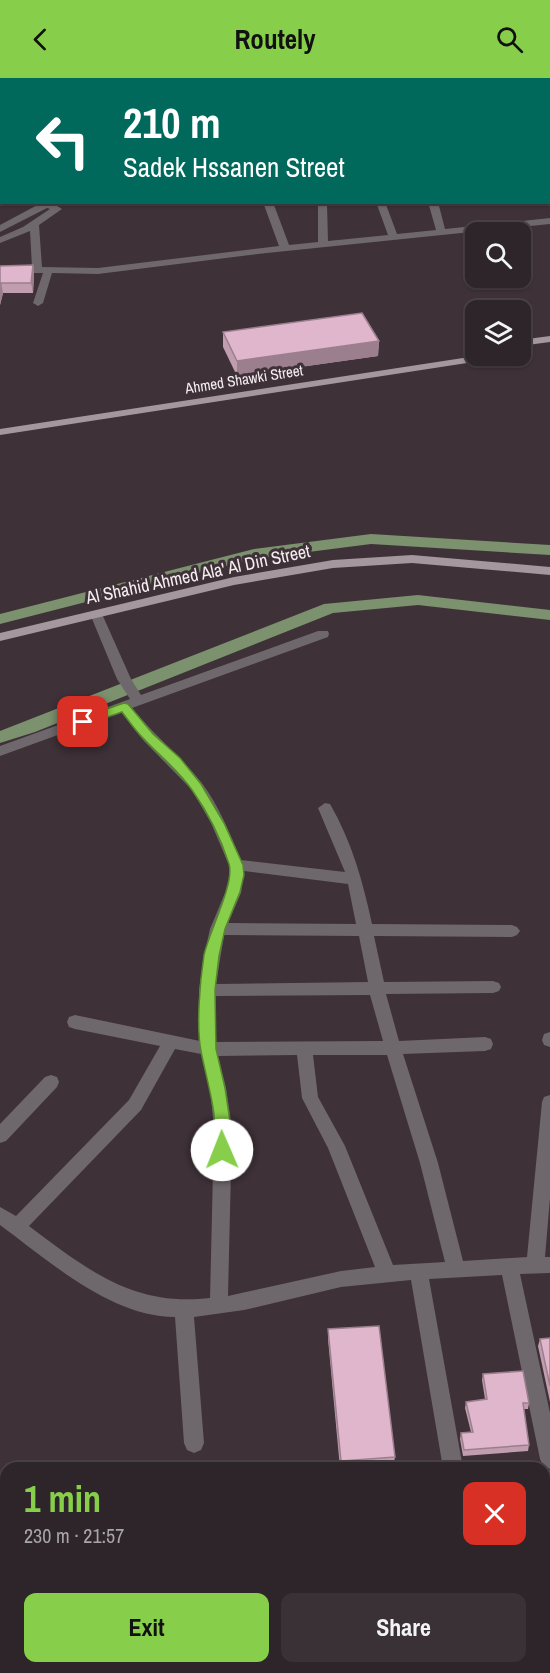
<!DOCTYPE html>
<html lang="en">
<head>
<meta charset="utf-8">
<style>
  :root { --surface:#2e252a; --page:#3a3136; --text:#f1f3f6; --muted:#a7a5a8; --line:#494247; --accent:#87cf4a }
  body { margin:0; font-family:"Archivo Narrow",sans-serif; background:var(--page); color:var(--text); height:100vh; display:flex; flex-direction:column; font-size:22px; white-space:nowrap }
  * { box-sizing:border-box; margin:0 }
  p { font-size:20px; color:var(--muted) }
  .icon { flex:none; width:33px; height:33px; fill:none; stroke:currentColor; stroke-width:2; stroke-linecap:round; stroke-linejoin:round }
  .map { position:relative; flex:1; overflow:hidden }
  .panel { position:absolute; left:0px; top:1384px; width:550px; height:212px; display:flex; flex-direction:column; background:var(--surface); border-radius:18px 18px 0 0; box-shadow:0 2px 4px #0004,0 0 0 2px var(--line) }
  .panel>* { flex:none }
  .top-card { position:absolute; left:0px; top:0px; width:550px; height:126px; box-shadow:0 2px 4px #0004,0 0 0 2px var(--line); background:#00695c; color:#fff; overflow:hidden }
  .controls { position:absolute; left:465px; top:144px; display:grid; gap:12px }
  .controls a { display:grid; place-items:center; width:66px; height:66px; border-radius:12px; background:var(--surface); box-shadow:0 2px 4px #0004,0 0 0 2px var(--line); font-size:30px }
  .pin { position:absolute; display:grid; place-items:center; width:51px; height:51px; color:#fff; margin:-26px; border-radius:12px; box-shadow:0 3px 9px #0006 }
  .me { position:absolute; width:66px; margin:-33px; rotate:359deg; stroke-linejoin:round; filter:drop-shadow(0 0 4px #0008) }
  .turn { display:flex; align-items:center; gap:21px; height:126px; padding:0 24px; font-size:27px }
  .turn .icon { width:78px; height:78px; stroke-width:2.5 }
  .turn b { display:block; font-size:42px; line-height:51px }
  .round { display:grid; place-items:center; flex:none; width:63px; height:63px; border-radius:12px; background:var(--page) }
  .headline { display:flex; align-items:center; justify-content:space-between; height:102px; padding:0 24px }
  h1 { font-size:36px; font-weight:700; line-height:45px; color:var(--accent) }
  .primary-button { display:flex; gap:12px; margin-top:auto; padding:12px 24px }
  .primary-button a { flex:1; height:69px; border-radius:12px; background:var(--accent); color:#111; font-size:24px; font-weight:700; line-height:69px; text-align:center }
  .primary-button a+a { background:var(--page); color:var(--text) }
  header { display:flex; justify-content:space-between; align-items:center; height:78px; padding:0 24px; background:var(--accent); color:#111; font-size:27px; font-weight:700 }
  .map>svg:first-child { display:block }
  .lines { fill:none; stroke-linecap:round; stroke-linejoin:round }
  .canal { fill:#7c916e; fill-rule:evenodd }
  .minor { fill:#6e676b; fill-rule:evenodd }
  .major { fill:#a5979e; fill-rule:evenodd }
  .wall { fill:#c09daf }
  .shaded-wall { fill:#9c7f8e }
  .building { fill:#dfb6cb; stroke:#9c7f8e; stroke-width:1.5 }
  .route { fill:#87cf4a; stroke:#588730; stroke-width:1.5 }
  .labels { text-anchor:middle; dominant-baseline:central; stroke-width:6; stroke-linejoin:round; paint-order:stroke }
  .far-street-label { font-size:15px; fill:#f5edf1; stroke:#3e3138 }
  .street-label { font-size:18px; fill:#f5edf1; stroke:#3e3138 }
</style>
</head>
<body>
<header><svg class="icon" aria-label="back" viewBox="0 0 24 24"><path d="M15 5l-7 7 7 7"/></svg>Routely<svg class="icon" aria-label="search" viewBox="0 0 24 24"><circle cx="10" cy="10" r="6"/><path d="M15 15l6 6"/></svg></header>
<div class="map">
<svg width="550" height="1595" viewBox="0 0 550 1595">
  <rect width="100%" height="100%" fill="#3e3138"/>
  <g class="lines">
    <g class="canal">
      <path d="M 371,456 L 550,467 L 550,477 L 371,466 L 254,481 L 0,546 L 0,536 L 254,471 Z"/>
      <path d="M 418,517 L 550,532 L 550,542 L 418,527 L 333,535 L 35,654 L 0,665 L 0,653 L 324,526 Z"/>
    </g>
    <g class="minor">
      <path d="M 33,0 L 41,0 L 42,2 L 34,2 Z"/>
      <path d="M 99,0 L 108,0 L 109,2 L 100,2 Z"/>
      <path d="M 157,0 L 166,0 L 156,2 Z"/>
      <rect x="200" y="0" width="8" height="2"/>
      <path d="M 278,0 L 290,0 L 292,2 L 279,2 Z"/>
      <path d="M 516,0 L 525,0 L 515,2 Z"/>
      <path d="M 550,35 L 550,41 L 549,42 L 549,36 Z"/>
      <rect x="0" y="45" width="2" height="6"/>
      <rect x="0" y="63" width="2" height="6"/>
      <rect x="549" y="67" width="1" height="6"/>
      <path d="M 2,88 L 2,94 L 0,95 L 0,89 Z"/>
      <path d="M 43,124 L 55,124 L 54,126 L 62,131 L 39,147 L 42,189 L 98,190 L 279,168 L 264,127 L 268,124 L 274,127 L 289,167 L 318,164 L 318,124 L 327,126 L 328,163 L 388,157 L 376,124 L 385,124 L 397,156 L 436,152 L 428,124 L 438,124 L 445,151 L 550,140 L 550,146 L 267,175 L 98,196 L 52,195 L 43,225 L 38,228 L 33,225 L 43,195 L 0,195 L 0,189 L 32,189 L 30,153 L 0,165 L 0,159 L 23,149 L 50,131 L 47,130 L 0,154 L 0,147 Z"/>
      <path d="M 96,532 L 102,536 L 131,601 L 141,617 L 318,553 L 328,553 L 329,556 L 328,559 L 132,630 C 154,657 180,678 201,704 C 219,727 230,756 241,782 L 345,794 L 318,730 L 325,725 L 330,726 C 352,764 363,804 372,846 L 512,847 L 517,849 L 520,853 L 517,857 L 512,859 L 374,858 L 384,904 L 493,903 L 499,905 L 501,909 L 499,913 L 493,915 L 386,916 L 399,963 L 485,959 L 491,961 L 493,966 L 491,971 L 485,973 L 403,976 L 438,1085 L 463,1183 L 527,1179 L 542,1024 L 544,1019 L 550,1017 L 550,1120 L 545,1179 L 550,1179 L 550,1195 L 520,1196 L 550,1335 L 550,1391 L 543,1388 L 540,1381 L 502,1197 L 429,1201 L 463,1390 L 443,1390 L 411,1202 L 341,1209 L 244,1232 L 194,1239 L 204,1365 L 201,1372 L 194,1375 L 187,1372 L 184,1365 L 175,1239 C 111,1239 49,1183 0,1147 L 0,1129 L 16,1138 L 129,1022 L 160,968 L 75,951 L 69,949 L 67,944 L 69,939 L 75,937 L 200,963 L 199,912 L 204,878 L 210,851 L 225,815 L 230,797 L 229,787 L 211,745 L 192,712 L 143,662 L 121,634 L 0,678 L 0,668 L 130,621 L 117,601 L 90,536 ZM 244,793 L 348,806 L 356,846 L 228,845 L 241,815 ZM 224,857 L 359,858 L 368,904 L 216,906 ZM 370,917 L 383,963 L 216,964 L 215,918 ZM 175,971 L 201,976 L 210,1010 L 214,1050 L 210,1220 C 133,1229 88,1192 29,1148 L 141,1032 ZM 297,977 L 302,1020 L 328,1070 L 375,1189 L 341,1193 L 228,1218 L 232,1050 L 226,1010 L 218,978 ZM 313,977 L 387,977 L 420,1085 L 445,1184 L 393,1187 L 345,1068 L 318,1019 Z"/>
      <path d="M 550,954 L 550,969 L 544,967 L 542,962 L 544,956 Z"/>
      <path d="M 51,997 L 57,999 L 59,1004 L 57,1009 L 6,1063 L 0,1065 L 0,1046 L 45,999 Z"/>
    </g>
    <g class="major">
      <path d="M 550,258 L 550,264 L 520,268 L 520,262 Z"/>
      <path d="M 476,278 L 498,278 L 493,281 L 0,357 L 0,351 Z"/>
      <path d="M 412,477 L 550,489 L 550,497 L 412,485 L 333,490 L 234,507 L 0,563 L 0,555 L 234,499 L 333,482 Z"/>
    </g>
  </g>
  <g class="wall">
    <path d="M 33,187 L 34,197 L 33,215 L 3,215 L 0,227 L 0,188 Z"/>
    <path d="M 223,254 L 379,263 L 378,278 L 237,298 L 223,269 Z"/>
    <path d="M 328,1251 L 395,1379 L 393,1389 L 367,1390 L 340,1390 L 328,1261 Z"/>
    <path d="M 550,1260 L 550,1324 L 538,1268 L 540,1261 Z"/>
    <path d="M 483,1296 L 529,1325 L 528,1331 L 524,1331 L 529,1367 L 528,1373 L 463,1378 L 460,1361 L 461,1355 L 471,1354 L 465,1330 L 466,1324 L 485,1321 L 482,1302 Z"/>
    <rect x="544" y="1393" width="6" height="49"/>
  </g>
  <g class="shaded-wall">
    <path d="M 33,187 L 34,197 L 33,215 L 31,205 Z"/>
    <path d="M 1,205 L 3,215 L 0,227 L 0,211 Z"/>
    <path d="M 379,263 L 378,278 L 237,298 L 237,283 Z"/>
  </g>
  <g class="building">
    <rect x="224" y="0" width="26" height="2"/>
    <path d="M 33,187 L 31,205 L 1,205 L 0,211 L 0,188 Z"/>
    <path d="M 362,235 L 379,263 L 237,283 L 223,254 Z"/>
    <path d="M 379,1248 L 395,1379 L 341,1383 L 328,1251 Z"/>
    <path d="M 550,1260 L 550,1308 L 540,1261 Z"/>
    <path d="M 523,1293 L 529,1325 L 523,1325 L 529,1367 L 464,1372 L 461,1355 L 473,1354 L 466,1324 L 487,1321 L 483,1296 Z"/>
    <path d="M 459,1384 L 533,1384 L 534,1390 L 460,1390 Z"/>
    <rect x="544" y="1393" width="6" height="41"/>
  </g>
  <path class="route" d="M 124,625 L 128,626 L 153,656 L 180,680 L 201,706 L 224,745 L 243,787 L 244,797 L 240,814 L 225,851 L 219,878 L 215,912 L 216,971 L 225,1010 L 231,1050 L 228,1077 L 222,1079 L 217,1077 C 212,1066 215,1048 214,1036 C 211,1014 205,994 201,973 C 196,948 200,903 204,877 C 209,854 235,805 229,786 C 221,761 207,733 192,712 C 179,693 161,679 145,662 C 136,654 129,643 122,634 L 83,648 L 76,644 L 78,641 Z"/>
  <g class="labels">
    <g class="far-street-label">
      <text transform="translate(244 301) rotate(-9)">Ahmed Shawki Street</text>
    </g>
    <g class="street-label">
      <text transform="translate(198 496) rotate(-12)">Al Shahid Ahmed Ala' Al Din Street</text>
    </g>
  </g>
</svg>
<div class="controls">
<a><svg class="icon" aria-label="search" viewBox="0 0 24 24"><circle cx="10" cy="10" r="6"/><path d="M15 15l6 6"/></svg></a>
<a><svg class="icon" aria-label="layers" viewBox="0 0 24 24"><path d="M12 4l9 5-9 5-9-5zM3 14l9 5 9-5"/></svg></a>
</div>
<div class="pin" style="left:83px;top:644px;background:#d93025"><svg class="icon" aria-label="arrive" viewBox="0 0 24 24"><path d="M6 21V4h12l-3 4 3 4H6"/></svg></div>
<svg class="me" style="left:222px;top:1072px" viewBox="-20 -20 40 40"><circle r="19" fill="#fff"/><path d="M0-13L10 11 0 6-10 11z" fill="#87cf4a"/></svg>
<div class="top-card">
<div class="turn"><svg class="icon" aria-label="left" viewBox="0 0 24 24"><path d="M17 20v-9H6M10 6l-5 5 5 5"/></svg><div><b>210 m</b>Sadek Hssanen Street</div></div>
</div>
<section class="panel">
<div class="headline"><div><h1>1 min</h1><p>230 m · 21:57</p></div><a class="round" style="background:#d93025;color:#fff"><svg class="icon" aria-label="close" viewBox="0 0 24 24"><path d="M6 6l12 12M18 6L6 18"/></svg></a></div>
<div class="primary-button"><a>Exit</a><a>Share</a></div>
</section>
</div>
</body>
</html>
